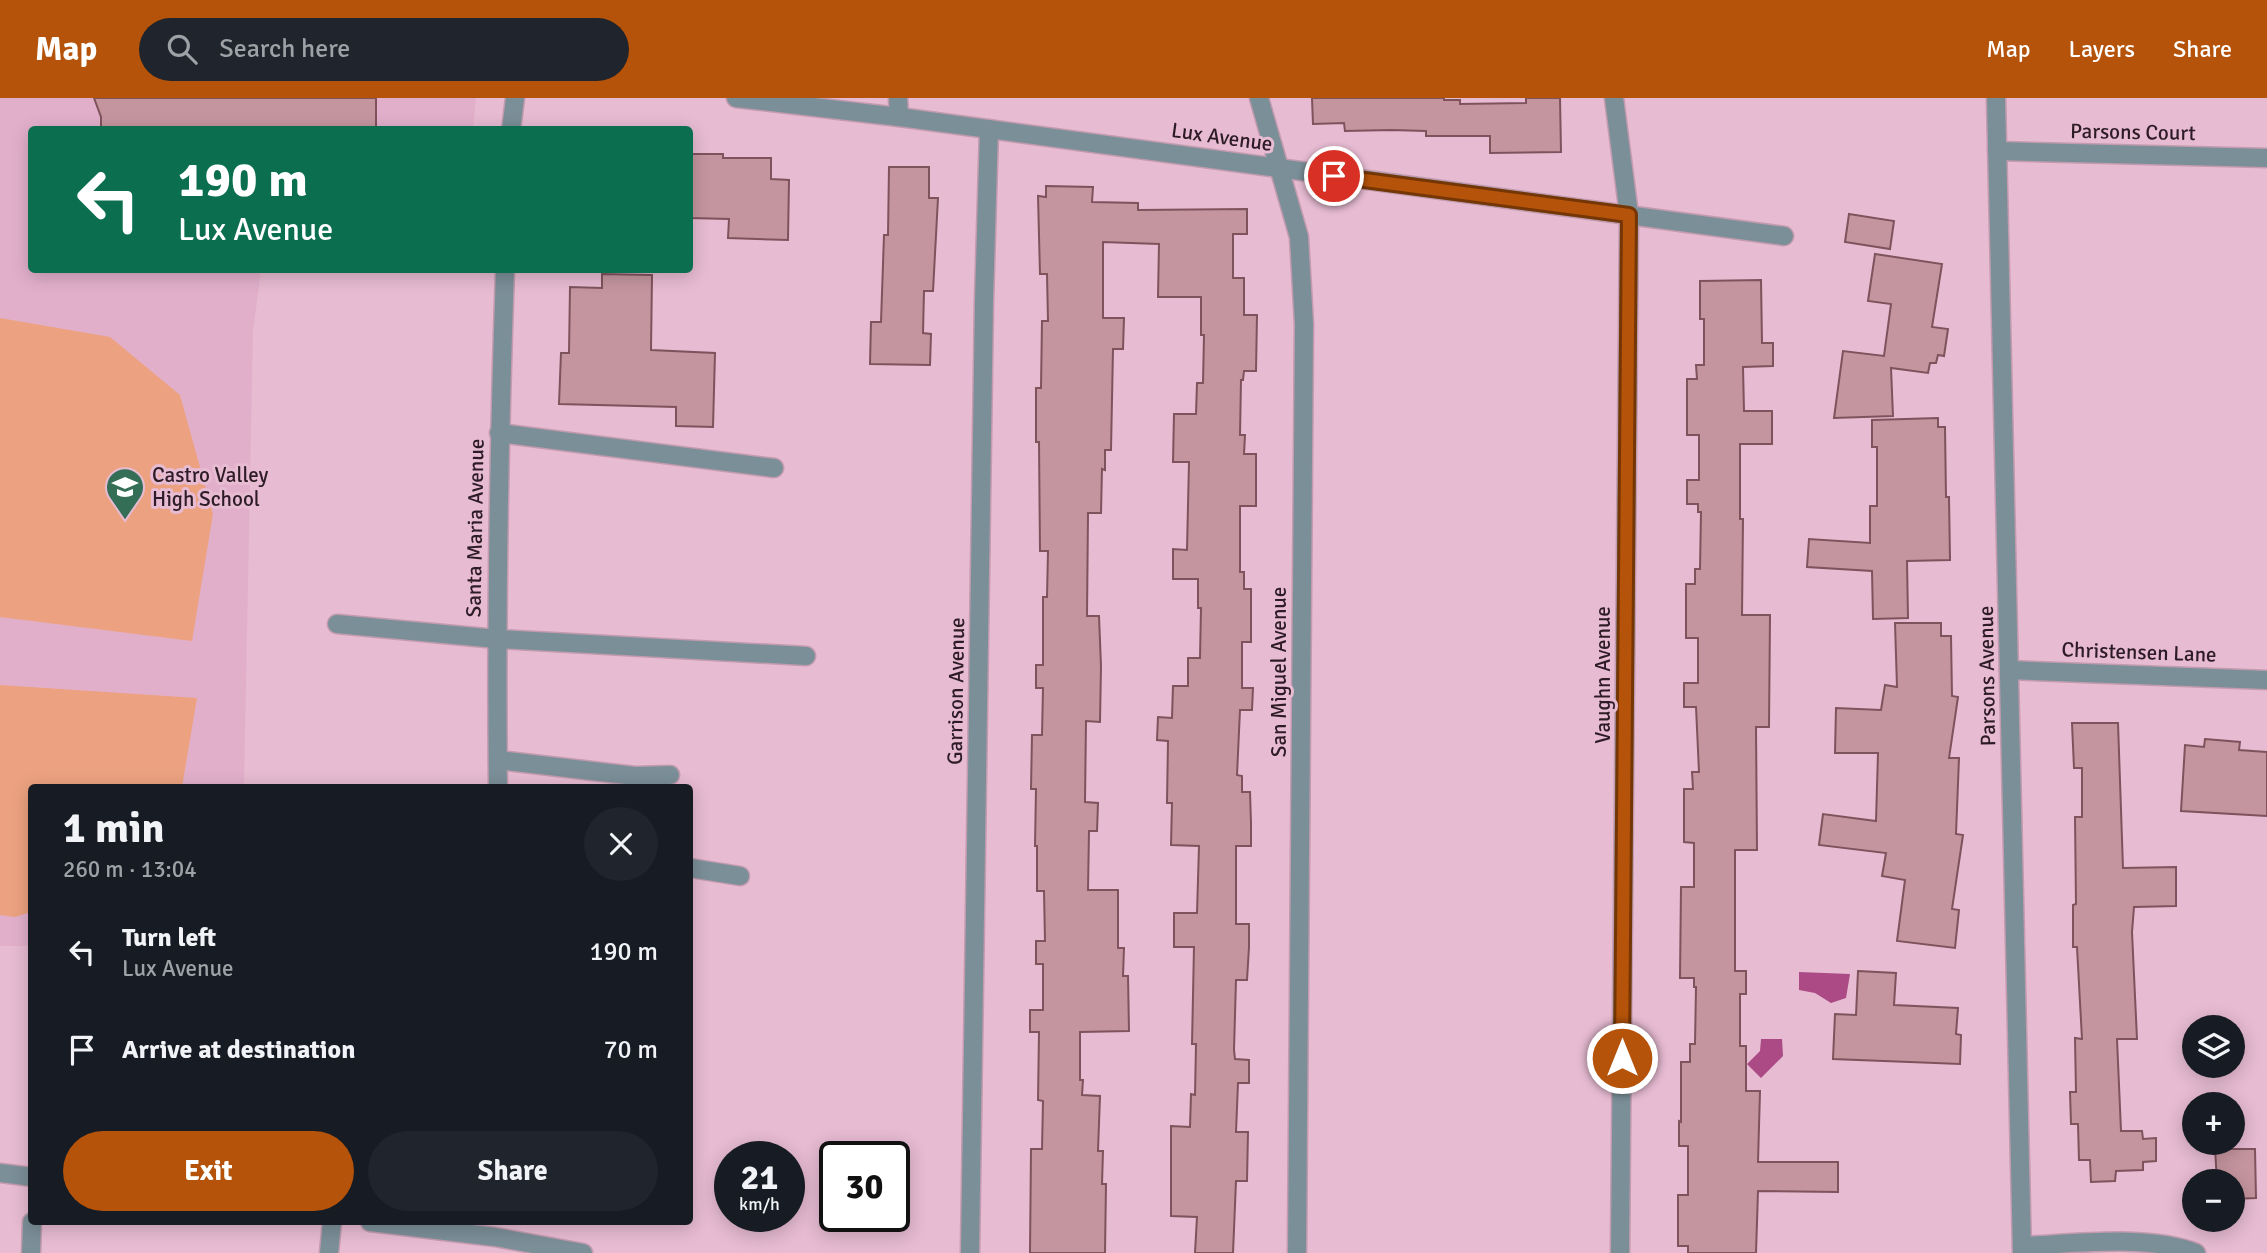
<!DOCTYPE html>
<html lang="en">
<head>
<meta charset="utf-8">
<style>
  :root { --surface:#171b24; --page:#20242c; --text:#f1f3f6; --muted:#9ea1a6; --accent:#b45309 }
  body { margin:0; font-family:Signika,sans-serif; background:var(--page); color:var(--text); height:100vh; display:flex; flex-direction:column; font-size:26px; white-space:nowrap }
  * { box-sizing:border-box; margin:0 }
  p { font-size:23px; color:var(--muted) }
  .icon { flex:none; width:38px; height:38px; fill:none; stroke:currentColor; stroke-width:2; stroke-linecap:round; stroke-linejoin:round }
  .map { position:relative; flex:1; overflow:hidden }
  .side { position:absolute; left:28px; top:686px; width:665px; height:441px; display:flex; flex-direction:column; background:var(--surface); border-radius:7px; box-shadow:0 4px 18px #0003 }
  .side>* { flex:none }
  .hud { position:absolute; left:28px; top:28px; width:665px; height:147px; border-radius:7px; box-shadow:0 4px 18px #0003; background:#0b6e4f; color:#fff; overflow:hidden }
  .controls { position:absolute; left:2182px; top:917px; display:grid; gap:14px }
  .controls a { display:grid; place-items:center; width:63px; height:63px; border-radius:50%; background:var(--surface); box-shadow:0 4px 18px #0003; font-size:35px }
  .speed { position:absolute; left:714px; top:1043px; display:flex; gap:14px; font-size:35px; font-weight:700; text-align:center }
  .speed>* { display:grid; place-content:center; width:91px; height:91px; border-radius:50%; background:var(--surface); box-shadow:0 4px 18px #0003; line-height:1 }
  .speed small { font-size:18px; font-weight:400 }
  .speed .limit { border:4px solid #111; border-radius:10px; background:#fff; color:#111 }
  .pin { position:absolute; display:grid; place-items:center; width:60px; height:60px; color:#fff; margin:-30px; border:4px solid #fff; border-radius:50%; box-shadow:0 2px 7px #0007 }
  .me { position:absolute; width:77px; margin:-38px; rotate:0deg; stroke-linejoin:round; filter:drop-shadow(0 0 5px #0008) }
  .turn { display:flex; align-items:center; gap:24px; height:147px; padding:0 35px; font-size:32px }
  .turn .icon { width:91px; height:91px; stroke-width:2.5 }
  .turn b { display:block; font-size:49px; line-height:60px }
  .round { display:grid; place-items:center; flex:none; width:74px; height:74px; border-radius:37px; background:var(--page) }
  .head { display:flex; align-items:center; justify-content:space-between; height:119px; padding:0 35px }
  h1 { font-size:42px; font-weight:700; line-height:52px }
  .action { display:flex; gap:14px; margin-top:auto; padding:14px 35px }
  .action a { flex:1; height:80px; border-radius:42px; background:var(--accent); color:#fff; font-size:28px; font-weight:700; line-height:80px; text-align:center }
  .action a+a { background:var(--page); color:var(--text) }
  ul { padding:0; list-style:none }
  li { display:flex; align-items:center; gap:21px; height:98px; padding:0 35px }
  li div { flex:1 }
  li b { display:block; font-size:26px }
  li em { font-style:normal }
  header { display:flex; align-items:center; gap:42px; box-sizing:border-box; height:98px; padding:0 35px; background:var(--accent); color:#fff }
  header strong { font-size:33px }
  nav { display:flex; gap:38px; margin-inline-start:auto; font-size:24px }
  .search { width:490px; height:63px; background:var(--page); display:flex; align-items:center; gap:18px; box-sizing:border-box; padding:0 24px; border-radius:38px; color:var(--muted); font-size:26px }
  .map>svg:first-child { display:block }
  .built { fill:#e2afcb }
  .green { fill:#eca280 }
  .water { fill:#ab4a85 }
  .building { fill:#c5959f; stroke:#7e535c; stroke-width:2 }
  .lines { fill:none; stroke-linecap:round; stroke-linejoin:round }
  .minor-casing { stroke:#c29baf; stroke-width:21 }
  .minor { stroke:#7b8f98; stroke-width:18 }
  .route-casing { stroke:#753606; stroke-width:18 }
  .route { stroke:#b45309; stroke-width:12 }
  .labels { text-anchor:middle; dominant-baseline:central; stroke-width:6; stroke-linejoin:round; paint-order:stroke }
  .street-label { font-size:21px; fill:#2d1c25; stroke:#e7bbd2 }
  .poi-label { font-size:21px; fill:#2d1c25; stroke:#e7bbd2; text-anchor:start }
</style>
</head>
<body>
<header>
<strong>Map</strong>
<div class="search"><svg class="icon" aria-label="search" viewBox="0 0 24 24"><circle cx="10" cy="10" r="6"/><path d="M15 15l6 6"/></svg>Search here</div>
<nav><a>Map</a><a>Layers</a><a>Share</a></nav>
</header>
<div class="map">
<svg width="2267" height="1155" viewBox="0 0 2267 1155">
  <rect width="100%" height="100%" fill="#e7bbd2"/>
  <path class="built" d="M 0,0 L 476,0 L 473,31 L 32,32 L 32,172 L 261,172 L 253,233 L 244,689 L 32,690 L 31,848 L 0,848 Z"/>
  <g class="green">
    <path d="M 0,220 L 110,239 L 180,297 L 213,416 L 192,543 L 0,519 Z"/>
    <path d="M 0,587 L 197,600 L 182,689 L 32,690 L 31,814 L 15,819 L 0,817 Z"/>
  </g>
  <g class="water">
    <path d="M 1799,874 L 1850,876 L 1846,900 L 1831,905 L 1815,895 L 1799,892 Z"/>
    <path d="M 1761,941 L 1782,941 L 1783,958 L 1761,980 L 1747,966 L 1760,953 Z"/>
  </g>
  <g class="building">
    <path d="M 94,0 L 376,0 L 376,32 L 101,32 L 101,19 Z"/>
    <path d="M 1312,0 L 1444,0 L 1444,2 L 1460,2 L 1460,6 L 1526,5 L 1526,0 L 1560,0 L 1561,54 L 1490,55 L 1490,38 L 1426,38 L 1426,33 L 1391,32 L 1345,33 L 1344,25 L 1313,26 Z"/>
    <path d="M 690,56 L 723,56 L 723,60 L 771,60 L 771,81 L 789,82 L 788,142 L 728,140 L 729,121 L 690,120 Z"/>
    <path d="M 889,69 L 929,69 L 929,100 L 938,100 L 933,193 L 924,193 L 923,235 L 931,236 L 930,267 L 870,266 L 871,224 L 881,224 L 884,137 L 888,137 Z"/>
    <path d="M 1046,88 L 1093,89 L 1092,104 L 1138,105 L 1138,112 L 1247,111 L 1247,136 L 1233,136 L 1233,180 L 1244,180 L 1244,217 L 1257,217 L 1256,273 L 1244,273 L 1243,282 L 1241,282 L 1240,337 L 1245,337 L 1244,356 L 1256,356 L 1256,408 L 1240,408 L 1240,474 L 1244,474 L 1244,491 L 1251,491 L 1251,544 L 1242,544 L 1242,590 L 1253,590 L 1252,612 L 1240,612 L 1237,677 L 1242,678 L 1242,694 L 1250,694 L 1251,725 L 1251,748 L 1236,748 L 1236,826 L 1249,826 L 1249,849 L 1247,882 L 1236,882 L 1234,952 L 1235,961 L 1249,962 L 1249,985 L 1238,985 L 1236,1034 L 1248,1034 L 1247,1083 L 1236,1083 L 1233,1155 L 1195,1155 L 1197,1119 L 1171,1118 L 1171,1028 L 1190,1029 L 1191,996 L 1195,997 L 1196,946 L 1192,946 L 1194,849 L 1174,849 L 1174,815 L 1197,815 L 1199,748 L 1171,747 L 1172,705 L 1167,705 L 1168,643 L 1157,642 L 1158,619 L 1172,620 L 1173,588 L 1188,588 L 1188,560 L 1200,560 L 1201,510 L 1198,510 L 1198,481 L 1173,481 L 1173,451 L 1187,452 L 1189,364 L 1173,364 L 1174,316 L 1196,316 L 1197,285 L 1203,285 L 1204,237 L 1201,237 L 1201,199 L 1158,199 L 1159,146 L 1103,144 L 1103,220 L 1124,220 L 1123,251 L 1113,251 L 1111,352 L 1105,352 L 1105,372 L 1102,371 L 1101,415 L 1088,415 L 1087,518 L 1099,518 L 1101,568 L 1100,624 L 1086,623 L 1085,704 L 1098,705 L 1097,733 L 1089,733 L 1088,792 L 1118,792 L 1118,850 L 1124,850 L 1123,878 L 1128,878 L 1129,933 L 1080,934 L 1080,982 L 1083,982 L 1082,997 L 1100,998 L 1098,1053 L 1103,1053 L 1102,1086 L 1106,1086 L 1105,1155 L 1030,1155 L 1031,1051 L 1042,1051 L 1043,1003 L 1038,1002 L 1039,934 L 1030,934 L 1030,912 L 1043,912 L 1043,866 L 1036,866 L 1036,843 L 1045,843 L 1044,793 L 1037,793 L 1037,748 L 1035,748 L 1036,691 L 1031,691 L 1032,637 L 1042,637 L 1043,590 L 1036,590 L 1036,567 L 1043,567 L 1043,499 L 1047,499 L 1048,453 L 1040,453 L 1039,344 L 1036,344 L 1036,290 L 1041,290 L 1042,223 L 1048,223 L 1047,176 L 1040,176 L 1038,98 L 1046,99 Z"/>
    <path d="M 1849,116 L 1894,123 L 1890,151 L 1845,144 Z"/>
    <path d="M 1875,156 L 1942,166 L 1932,229 L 1948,231 L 1944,258 L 1938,257 L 1936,265 L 1930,265 L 1928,275 L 1891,270 L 1893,318 L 1834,320 L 1843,253 L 1884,258 L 1891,206 L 1868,203 Z"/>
    <path d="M 602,176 L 652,177 L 651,252 L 715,255 L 713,329 L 676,328 L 676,309 L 559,306 L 561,255 L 569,255 L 570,189 L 602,190 Z"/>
    <path d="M 1761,182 L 1762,245 L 1773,245 L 1773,268 L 1743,269 L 1744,313 L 1772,313 L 1772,346 L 1740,346 L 1740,421 L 1743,421 L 1742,517 L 1770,517 L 1769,629 L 1756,629 L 1757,752 L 1735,752 L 1735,873 L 1746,873 L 1746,896 L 1740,896 L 1740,948 L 1746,948 L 1746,993 L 1760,993 L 1758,1064 L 1838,1064 L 1838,1094 L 1758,1093 L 1756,1155 L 1688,1155 L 1688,1148 L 1678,1148 L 1678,1097 L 1688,1097 L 1688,1048 L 1679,1048 L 1679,1023 L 1681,1024 L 1681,964 L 1690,964 L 1690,946 L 1695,946 L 1696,889 L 1694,889 L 1694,880 L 1680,880 L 1681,789 L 1694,789 L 1694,745 L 1684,744 L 1684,691 L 1693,691 L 1692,674 L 1699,674 L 1696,609 L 1684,609 L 1684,585 L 1698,585 L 1698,540 L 1686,540 L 1686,486 L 1695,486 L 1695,471 L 1700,471 L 1701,414 L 1698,414 L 1698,406 L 1687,406 L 1687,382 L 1699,382 L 1699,337 L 1687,337 L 1687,281 L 1697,281 L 1696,267 L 1704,267 L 1704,221 L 1700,221 L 1700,183 Z"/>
    <path d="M 1938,320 L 1938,329 L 1945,329 L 1946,399 L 1949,399 L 1950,462 L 1907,463 L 1908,520 L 1873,521 L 1872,473 L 1807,469 L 1809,441 L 1870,445 L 1870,408 L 1877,408 L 1877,349 L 1872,349 L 1872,322 Z"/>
    <path d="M 1895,525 L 1941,525 L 1941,538 L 1951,538 L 1952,598 L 1958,599 L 1949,660 L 1959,660 L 1956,736 L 1963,737 L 1952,811 L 1959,812 L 1955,850 L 1897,843 L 1905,782 L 1882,778 L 1886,755 L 1819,747 L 1823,716 L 1876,723 L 1878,655 L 1835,655 L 1836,610 L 1881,612 L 1885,587 L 1897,589 Z"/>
    <path d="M 2072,625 L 2118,625 L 2123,770 L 2176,769 L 2176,808 L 2134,809 L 2132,834 L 2137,941 L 2117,941 L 2121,1033 L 2142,1033 L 2143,1041 L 2156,1040 L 2156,1063 L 2143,1064 L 2143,1072 L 2116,1073 L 2115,1083 L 2091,1084 L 2090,1062 L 2079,1062 L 2078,1026 L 2071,1026 L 2070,994 L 2076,994 L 2075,940 L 2082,941 L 2077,849 L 2073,849 L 2073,807 L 2076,806 L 2075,719 L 2082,719 L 2082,670 L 2074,670 Z"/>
    <path d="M 2205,641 L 2240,644 L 2239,652 L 2267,654 L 2267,718 L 2181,713 L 2185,647 L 2204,649 Z"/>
    <path d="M 1858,873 L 1896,875 L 1894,907 L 1958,910 L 1956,936 L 1961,937 L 1960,966 L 1833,961 L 1835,916 L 1856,917 Z"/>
    <path d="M 2215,1051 L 2255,1051 L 2256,1100 L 2233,1101 L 2233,1083 L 2217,1083 Z"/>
  </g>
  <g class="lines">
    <defs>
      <g id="minor">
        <path d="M 736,0 L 899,19 L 1784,138"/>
        <path d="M 898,0 L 899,19"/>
        <path d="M 1259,0 L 1299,139 L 1304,226 L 1297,1155"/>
        <path d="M 1614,0 L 1629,117 L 1620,1155"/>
        <path d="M 1996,0 L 2022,1155"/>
        <path d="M 511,32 L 515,0"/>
        <path d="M 1997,53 L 2267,60"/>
        <path d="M 499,335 L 774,370"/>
        <path d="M 337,526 L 497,541 L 806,558"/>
        <path d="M 2009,572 L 2267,582"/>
        <path d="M 498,662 L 635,678 L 670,677"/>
        <path d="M 498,690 C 496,517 499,344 505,172"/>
        <path d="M 690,770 L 740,778"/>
        <path d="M 0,1075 L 32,1079"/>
        <path d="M 370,1124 L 495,1139 L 583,1155"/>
        <path d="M 2022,1148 C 2073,1146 2148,1136 2196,1155"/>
        <path d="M 31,1155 L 32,1124"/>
        <path d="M 329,1155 L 332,1124"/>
        <path d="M 970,1155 L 984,202 L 989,31"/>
      </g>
    </defs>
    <use href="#minor" class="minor-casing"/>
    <use href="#minor" class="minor"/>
  </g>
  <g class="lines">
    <defs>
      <path id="route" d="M 1334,78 L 1629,117 L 1622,960"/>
    </defs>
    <use href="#route" class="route-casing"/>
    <use href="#route" class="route"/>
  </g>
  <defs>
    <symbol id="school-pin" viewBox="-11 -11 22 30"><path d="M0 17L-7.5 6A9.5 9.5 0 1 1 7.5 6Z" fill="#356e57" stroke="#e7bbd2"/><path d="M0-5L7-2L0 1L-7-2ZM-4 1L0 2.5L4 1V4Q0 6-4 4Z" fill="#fff"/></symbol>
  </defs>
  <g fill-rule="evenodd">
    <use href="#school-pin" x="103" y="367" width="44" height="60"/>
  </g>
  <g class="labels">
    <g class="street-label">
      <text transform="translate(2133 34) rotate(1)">Parsons Court</text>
      <text transform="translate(1222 39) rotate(8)">Lux Avenue</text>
      <text transform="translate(475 430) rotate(-89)">Santa Maria Avenue</text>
      <text transform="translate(2139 554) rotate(2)">Christensen Lane</text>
      <text transform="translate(1279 574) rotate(-90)">San Miguel Avenue</text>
      <text transform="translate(1603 577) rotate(-90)">Vaughn Avenue</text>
      <text transform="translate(1987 578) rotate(-91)">Parsons Avenue</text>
      <text transform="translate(956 593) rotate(-89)">Garrison Avenue</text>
    </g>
    <g class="poi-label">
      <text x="152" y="377">Castro Valley<tspan x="152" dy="24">High School</tspan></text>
    </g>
  </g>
</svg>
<div class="controls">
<a><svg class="icon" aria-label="layers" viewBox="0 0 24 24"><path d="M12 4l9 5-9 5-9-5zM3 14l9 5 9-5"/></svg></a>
<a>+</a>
<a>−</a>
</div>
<div class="speed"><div>21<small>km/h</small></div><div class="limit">30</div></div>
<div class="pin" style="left:1334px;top:78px;background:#d93025"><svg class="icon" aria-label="arrive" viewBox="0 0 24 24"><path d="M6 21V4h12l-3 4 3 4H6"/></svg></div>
<svg class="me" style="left:1622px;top:960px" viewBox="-20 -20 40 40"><circle r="17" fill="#b45309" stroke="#fff" stroke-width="3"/><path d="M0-11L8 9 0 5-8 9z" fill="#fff"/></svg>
<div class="hud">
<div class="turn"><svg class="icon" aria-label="left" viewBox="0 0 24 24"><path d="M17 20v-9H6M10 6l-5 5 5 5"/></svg><div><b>190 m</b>Lux Avenue</div></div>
</div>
<section class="side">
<div class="head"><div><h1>1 min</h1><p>260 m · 13:04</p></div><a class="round"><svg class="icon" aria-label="close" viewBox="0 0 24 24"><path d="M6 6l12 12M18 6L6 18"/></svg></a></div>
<ul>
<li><svg class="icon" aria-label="left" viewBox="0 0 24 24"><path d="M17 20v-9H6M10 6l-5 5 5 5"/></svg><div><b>Turn left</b><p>Lux Avenue</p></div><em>190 m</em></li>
<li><svg class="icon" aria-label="arrive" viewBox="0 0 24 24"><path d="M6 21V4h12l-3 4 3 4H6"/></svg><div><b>Arrive at destination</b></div><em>70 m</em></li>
</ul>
<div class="action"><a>Exit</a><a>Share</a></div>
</section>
</div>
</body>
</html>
